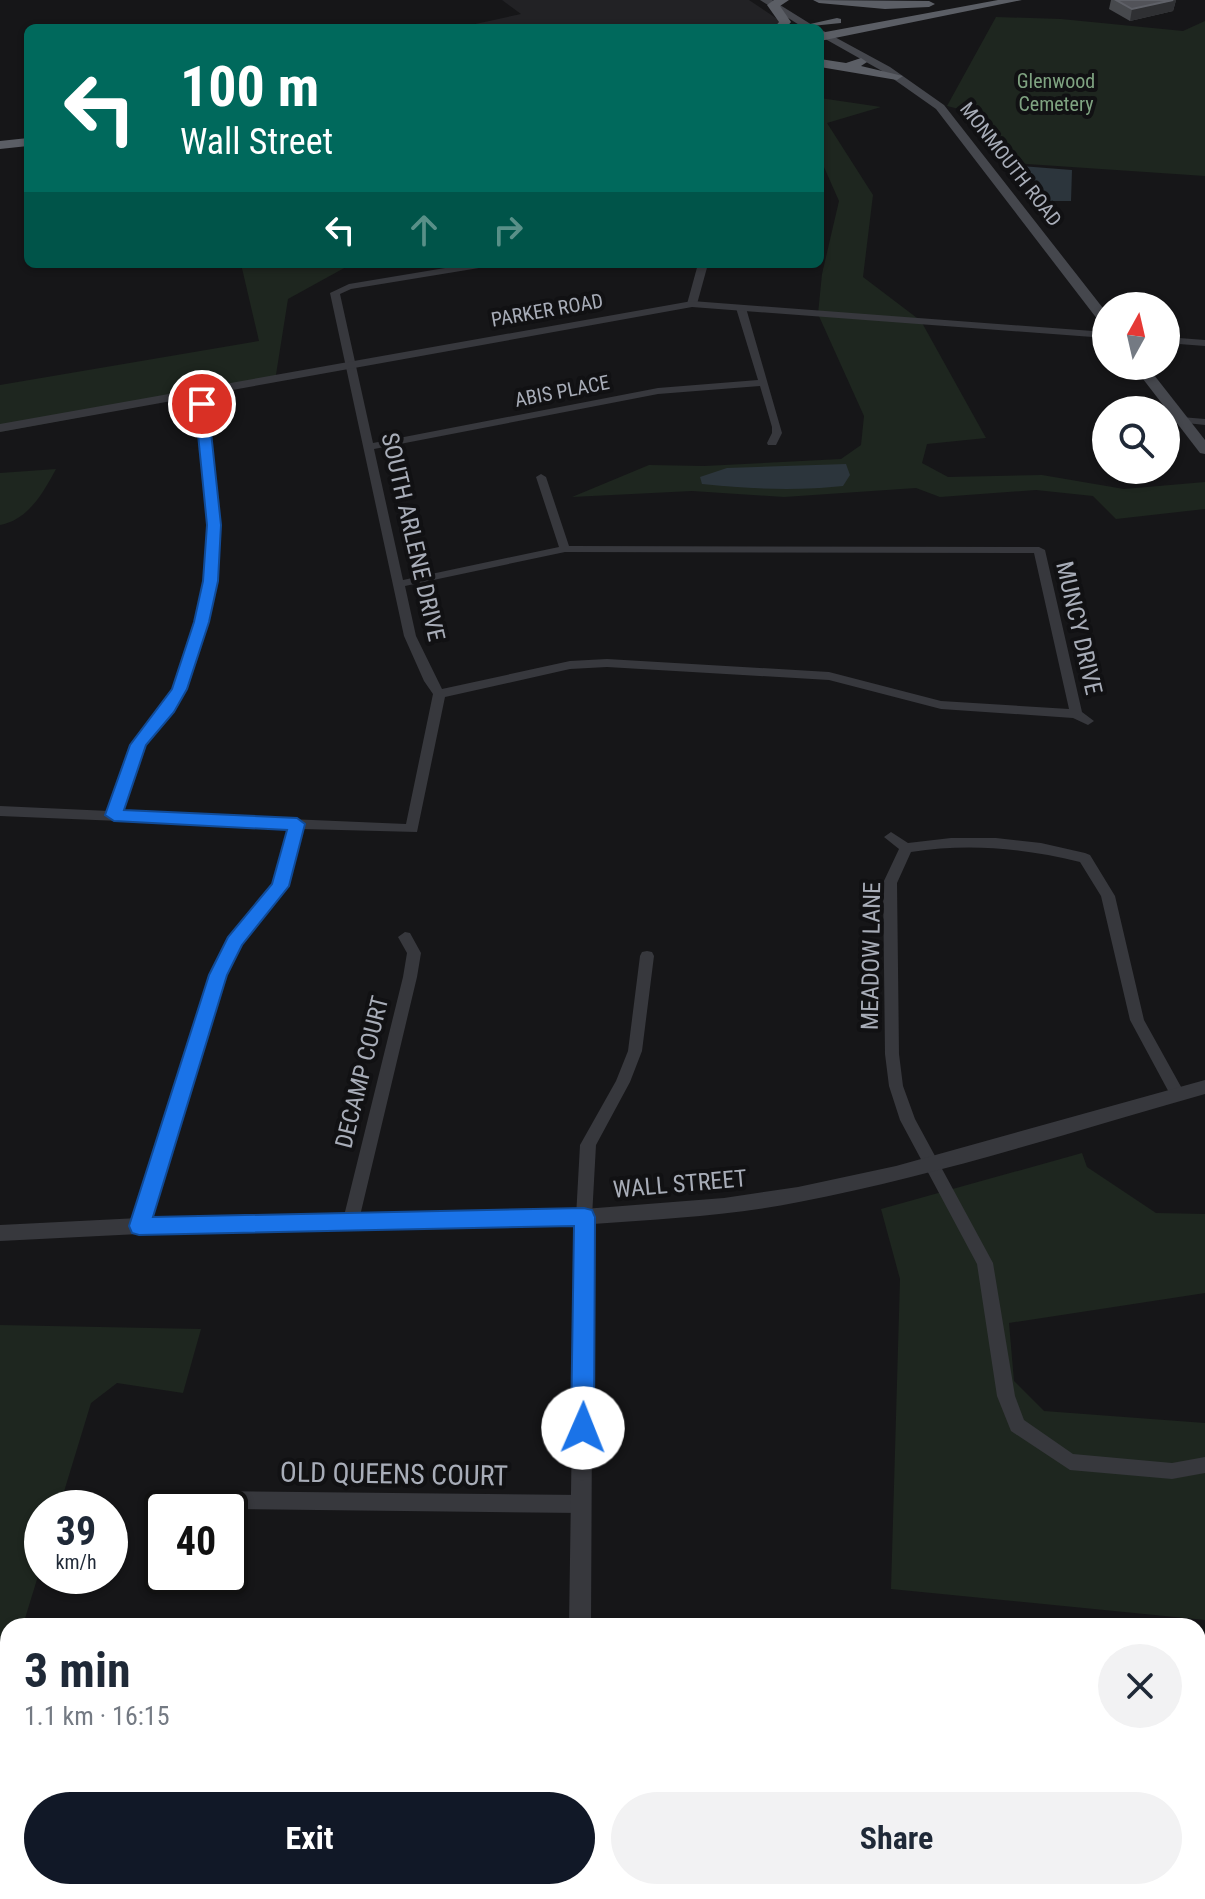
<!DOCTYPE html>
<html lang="en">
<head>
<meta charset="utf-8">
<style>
  :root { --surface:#fff; --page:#f2f2f3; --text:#1f2937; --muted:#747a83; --accent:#111827 }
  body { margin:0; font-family:"Roboto Condensed",sans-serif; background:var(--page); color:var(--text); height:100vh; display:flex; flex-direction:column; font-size:30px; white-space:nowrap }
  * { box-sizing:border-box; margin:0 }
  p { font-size:26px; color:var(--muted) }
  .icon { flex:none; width:44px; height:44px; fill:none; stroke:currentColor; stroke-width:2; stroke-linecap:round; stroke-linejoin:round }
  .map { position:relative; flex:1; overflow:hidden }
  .details { position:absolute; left:0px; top:1618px; width:1206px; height:282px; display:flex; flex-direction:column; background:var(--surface); border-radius:24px 24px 0 0; box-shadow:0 2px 6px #0004 }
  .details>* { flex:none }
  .banner { position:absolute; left:24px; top:24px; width:800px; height:244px; border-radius:12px; box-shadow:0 2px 6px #0004; background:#00695c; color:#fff; overflow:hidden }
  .needle { width:52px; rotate:8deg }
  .fabs { position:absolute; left:1092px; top:292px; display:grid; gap:16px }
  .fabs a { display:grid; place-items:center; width:88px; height:88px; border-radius:50%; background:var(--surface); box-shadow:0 2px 6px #0004; font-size:40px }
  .speed { position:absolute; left:24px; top:1490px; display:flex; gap:16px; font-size:40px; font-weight:700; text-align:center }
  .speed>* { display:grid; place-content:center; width:104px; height:104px; border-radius:50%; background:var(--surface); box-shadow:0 2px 6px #0004; line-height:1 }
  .speed small { font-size:20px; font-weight:400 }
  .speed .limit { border:4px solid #111; border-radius:12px; background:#fff; color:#111 }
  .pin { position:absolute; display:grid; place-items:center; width:68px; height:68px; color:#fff; margin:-34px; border:4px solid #fff; border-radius:50%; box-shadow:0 2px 8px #0007 }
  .me { position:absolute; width:88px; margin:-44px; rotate:1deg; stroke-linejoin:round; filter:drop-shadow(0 0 6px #0008) }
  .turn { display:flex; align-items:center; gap:28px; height:168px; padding:0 24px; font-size:36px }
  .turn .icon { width:104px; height:104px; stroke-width:2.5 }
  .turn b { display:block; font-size:56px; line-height:68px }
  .lanes { display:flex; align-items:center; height:76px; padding:0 24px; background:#0003; justify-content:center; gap:40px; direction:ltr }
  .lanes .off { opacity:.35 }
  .round { display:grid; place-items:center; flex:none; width:84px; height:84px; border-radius:42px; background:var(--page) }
  .headline { display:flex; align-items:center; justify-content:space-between; height:136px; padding:0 24px }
  h1 { font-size:48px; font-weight:700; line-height:60px }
  .action { display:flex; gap:16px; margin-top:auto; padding:16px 24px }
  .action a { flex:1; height:92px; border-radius:48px; background:var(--accent); color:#fff; font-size:32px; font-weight:700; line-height:92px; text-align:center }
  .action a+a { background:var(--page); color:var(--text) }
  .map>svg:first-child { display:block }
  .built { fill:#222225 }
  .green { fill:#1e261f }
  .water { fill:#2c353c }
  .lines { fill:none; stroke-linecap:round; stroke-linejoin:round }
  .minor { fill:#37383d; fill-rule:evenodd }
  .tertiary { fill:#37383d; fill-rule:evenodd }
  .secondary { fill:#45474d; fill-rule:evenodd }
  .trunk { fill:#5b5e65; fill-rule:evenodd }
  .wall { fill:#47494d }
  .shaded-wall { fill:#2f3033 }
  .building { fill:#525359; stroke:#5f6168; stroke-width:2 }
  .route { fill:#1a73e8; stroke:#114b97; stroke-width:2 }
  .labels { text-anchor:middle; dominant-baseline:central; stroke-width:8; stroke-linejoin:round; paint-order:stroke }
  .far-park-label { font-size:20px; fill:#7fa381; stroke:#111113 }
  .far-street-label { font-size:20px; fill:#a8adb8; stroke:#111113 }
  .street-label { font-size:24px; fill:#a8adb8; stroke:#111113 }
  .near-street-label { font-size:28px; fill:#a8adb8; stroke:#111113 }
</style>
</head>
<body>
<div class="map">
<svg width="1205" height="1899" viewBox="0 0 1205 1899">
  <rect width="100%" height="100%" fill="#161618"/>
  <path class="built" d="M 502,0 L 749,0 L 782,22 L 775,28 L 466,26 L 521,14 Z"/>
  <g class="green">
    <path d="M 996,17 L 1061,19 L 1183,31 L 1205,21 L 1205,176 L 999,162 L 959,109 L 947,106 Z"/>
    <path d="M 820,98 L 881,107 L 827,123 L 873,195 L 863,277 L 921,321 L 986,438 L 927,444 L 922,463 L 948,477 L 1042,475 L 1124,489 L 1205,482 L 1205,509 L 1116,519 L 1093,496 L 1036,490 L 940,497 L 916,488 L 784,497 L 692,491 L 572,497 L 649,465 L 704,466 L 841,459 L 861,445 L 864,416 L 818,314 L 822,274 L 839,201 L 820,158 Z"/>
    <path d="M 241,264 L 359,264 L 346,267 L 288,299 L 275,381 L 0,432 L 0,385 L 259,341 Z"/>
    <path d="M 56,469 C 43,493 28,520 0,525 L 0,473 Z"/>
    <path d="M 1082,1153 L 1087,1167 L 1156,1213 L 1205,1214 L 1205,1293 L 1009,1323 L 1014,1381 L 1044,1411 L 1205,1423 L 1205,1620 L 891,1589 L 900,1279 L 881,1209 Z"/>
    <path d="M 0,1325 L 201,1329 L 183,1393 L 117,1383 L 91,1403 L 59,1508 L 42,1508 L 42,1563 L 23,1625 L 36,1626 L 8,1626 L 8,1661 L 0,1646 Z"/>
  </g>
  <g class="water">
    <path d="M 1021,166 L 1072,170 L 1071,201 L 1043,201 Z"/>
    <path d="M 846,464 L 850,475 L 843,486 C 796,491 750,489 702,484 L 700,477 L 727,468 Z"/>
  </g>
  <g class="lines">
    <g class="minor">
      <path d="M 469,264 L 490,264 L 485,267 L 351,289 L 340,294 L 373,443 L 658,388 L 758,380 L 736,308 L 741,305 L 746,308 L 782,433 L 776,445 L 768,445 L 767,443 L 772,433 L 772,427 L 760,386 L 658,394 L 374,449 L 403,580 L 559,547 L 536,477 L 541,474 L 546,477 L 569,546 L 1039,547 L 1045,550 L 1082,712 L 1094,721 L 1088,725 L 1073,718 L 941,709 L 829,680 L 607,667 L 570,669 L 445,697 L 417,832 L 302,829 L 287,886 L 240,945 L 225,975 L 147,1226 L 145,1231 L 139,1233 L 133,1231 L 131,1226 L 211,975 L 230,938 L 274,884 L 289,828 L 0,816 L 0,806 L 109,811 L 137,735 L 164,705 L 174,689 L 195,622 L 204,581 L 209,525 L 194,392 L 199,389 L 204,392 L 219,525 L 216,581 L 207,622 L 186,689 L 173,711 L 149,737 L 122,812 L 406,824 L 433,694 L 424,681 L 404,636 L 330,293 L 349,284 ZM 565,552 L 1034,553 L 1069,709 L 941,701 L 829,672 L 607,659 L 570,661 L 442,689 L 416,636 L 405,586 Z"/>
      <path d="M 698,264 L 708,264 L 697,304 L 692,307 L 687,304 Z"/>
      <path d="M 1181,417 L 1205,419 L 1205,425 L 1177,422 L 1176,420 Z"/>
      <path d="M 891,832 L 908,843 L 951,838 L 996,838 L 1041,843 L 1085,853 L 1090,855 L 1115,896 L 1144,1020 L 1185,1094 L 1182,1098 L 1177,1100 L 1172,1098 L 1130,1020 L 1101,896 L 1080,862 C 1024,848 968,843 911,852 L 897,883 L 899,1054 L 903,1086 L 915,1119 L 993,1263 L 1015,1396 L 1024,1420 L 1073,1454 L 1172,1463 L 1205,1457 L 1205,1473 L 1172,1479 L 1070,1470 L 1011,1431 L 997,1396 L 977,1264 L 900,1120 L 889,1086 L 885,1054 L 883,883 L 899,849 L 884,837 Z"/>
      <path d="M 405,932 L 410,933 L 421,953 L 417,977 L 359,1220 L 357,1225 L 351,1227 L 345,1225 L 343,1220 L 403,977 L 407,953 L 398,937 Z"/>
      <path d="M 647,951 L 652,952 L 654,956 L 642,1051 L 630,1082 L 596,1145 L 592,1217 L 590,1222 L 584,1224 L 578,1222 L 576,1217 L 580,1145 L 616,1081 L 628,1051 L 640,956 L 642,952 Z"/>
      <path d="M 205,1491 L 582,1495 L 588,1498 L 591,1504 L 588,1510 L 582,1513 L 230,1509 L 199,1506 L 196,1500 L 199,1494 Z"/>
      <path d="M 1198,1838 L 1205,1840 L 1205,1860 L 1198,1858 Z"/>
    </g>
    <g class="tertiary">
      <path d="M 692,301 L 1106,332 L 1106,338 L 692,307 L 0,432 L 0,424 Z"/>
      <path d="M 1166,337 L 1205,340 L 1205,346 L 1166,343 Z"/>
      <path d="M 1205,1080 L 1205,1094 C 1071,1132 936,1176 799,1202 C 731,1216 662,1219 593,1224 L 591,1626 L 569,1626 L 575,1225 L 139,1234 L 0,1241 L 0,1225 L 139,1218 L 584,1209 L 724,1198 L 798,1187 L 896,1166 Z"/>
      <rect x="565" y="1892" width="24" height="7"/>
    </g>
    <g class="secondary">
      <path d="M 760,0 L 772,0 L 817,28 L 804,28 Z"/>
      <path d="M 820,29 L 890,67 L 944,105 L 1106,312 L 1106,325 L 1101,324 L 936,109 L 882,71 L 820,36 Z"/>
      <path d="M 1133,366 L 1147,366 L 1205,440 L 1205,454 L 1200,453 Z"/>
    </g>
    <g class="trunk">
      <path d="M 774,0 L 789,0 L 780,6 L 791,22 L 786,28 L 774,28 L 779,22 L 767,5 Z"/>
      <path d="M 813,0 L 929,1 L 935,4 L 929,7 L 885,9 L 819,3 Z"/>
      <path d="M 998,0 L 1022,0 L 820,41 L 820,33 Z"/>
      <path d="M 837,18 L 841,19 L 841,23 L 792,28 Z"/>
      <path d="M 861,58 L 867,62 L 861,66 L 903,76 L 897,80 L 820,67 L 820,59 L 846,63 Z"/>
      <path d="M 28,138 L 28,146 L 0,149 L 0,141 Z"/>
    </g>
  </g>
  <path class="wall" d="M 1111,0 L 1176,0 L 1173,11 L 1130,21 L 1109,9 Z"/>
  <path class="shaded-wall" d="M 1176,0 L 1173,11 L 1130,21 L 1132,9 Z"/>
  <path class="building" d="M 1116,0 L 1173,0 L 1132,9 Z"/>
  <path class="route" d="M 202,400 L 208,404 L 221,525 L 218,581 L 209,622 L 187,689 L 174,712 L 146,745 L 124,810 L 297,818 L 305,824 L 289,886 L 242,945 L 227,975 L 153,1217 L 584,1208 L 592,1210 L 595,1217 L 594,1428 L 591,1436 L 583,1439 L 575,1436 L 571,1428 L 574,1226 L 139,1235 L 132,1233 L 129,1226 L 209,975 L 228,937 L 272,884 L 287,830 L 114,821 L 105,815 L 130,745 L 172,689 L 194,622 L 203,581 L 207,525 L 195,404 Z"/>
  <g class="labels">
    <g class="far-park-label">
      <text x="1056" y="81">Glenwood<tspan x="1056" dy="23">Cemetery</tspan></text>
    </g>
    <g class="far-street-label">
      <text transform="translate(1011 164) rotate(52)">MONMOUTH ROAD</text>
      <text transform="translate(547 310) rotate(-10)">PARKER ROAD</text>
      <text transform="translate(562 391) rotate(-11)">ABIS PLACE</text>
    </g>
    <g class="street-label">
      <text transform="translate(413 537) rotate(77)">SOUTH ARLENE DRIVE</text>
      <text transform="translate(1079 628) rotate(77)">MUNCY DRIVE</text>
      <text transform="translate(871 956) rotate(-89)">MEADOW LANE</text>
      <text transform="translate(362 1072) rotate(-76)">DECAMP COURT</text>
      <text transform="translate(680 1184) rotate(-5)">WALL STREET</text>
    </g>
    <g class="near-street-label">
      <text transform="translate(394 1474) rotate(1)">OLD QUEENS COURT</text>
    </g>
  </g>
</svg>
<div class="fabs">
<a><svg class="needle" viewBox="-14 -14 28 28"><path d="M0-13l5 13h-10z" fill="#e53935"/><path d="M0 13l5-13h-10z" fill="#747a83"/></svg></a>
<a><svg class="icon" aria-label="search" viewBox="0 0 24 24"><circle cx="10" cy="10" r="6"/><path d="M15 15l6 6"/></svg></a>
</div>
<div class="speed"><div>39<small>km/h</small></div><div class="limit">40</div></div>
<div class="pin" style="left:202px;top:404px;background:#d93025"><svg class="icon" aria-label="arrive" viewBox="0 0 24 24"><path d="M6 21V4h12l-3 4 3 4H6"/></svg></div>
<svg class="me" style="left:583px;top:1428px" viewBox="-20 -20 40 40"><circle r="19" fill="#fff"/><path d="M0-13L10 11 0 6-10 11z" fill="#1a73e8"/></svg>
<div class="banner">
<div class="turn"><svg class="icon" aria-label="left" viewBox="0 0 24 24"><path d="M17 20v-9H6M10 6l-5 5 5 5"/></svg><div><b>100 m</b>Wall Street</div></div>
<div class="lanes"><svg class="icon" aria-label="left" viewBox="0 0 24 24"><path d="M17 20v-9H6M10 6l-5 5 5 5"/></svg><svg class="icon off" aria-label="ahead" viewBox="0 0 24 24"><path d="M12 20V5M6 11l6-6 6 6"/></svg><svg class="icon off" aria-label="right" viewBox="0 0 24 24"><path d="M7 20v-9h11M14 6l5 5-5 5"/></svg></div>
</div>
<section class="details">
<div class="headline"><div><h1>3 min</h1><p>1.1 km · 16:15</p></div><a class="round"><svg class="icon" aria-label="close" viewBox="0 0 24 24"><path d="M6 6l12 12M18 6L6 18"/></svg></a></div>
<div class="action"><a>Exit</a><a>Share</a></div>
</section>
</div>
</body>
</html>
